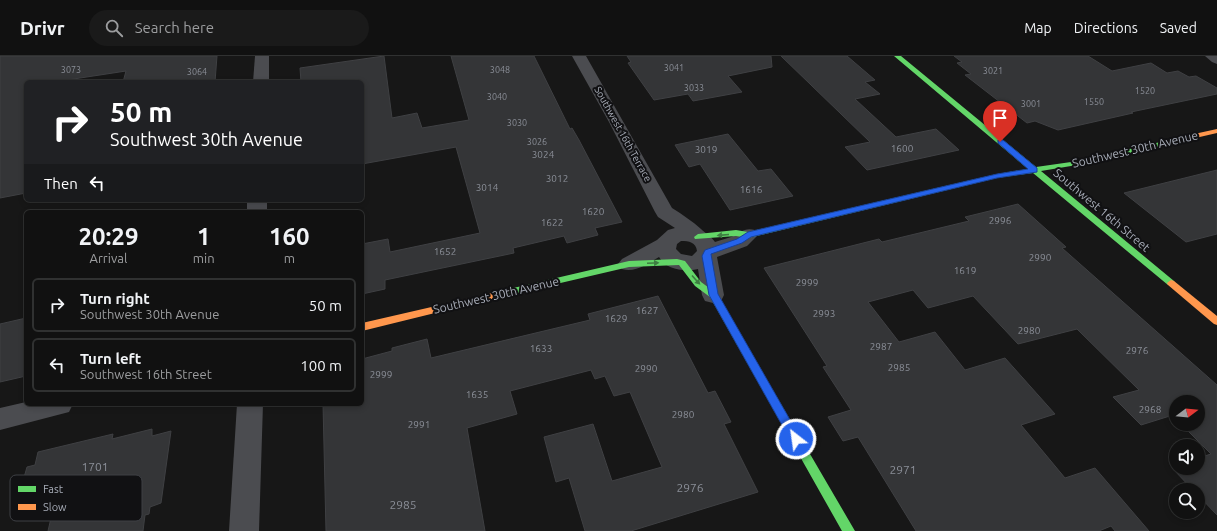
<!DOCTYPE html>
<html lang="en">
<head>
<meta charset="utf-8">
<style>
  :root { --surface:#111; --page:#1a1a1a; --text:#f1f3f6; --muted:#9c9d9f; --line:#303131 }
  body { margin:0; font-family:Ubuntu,sans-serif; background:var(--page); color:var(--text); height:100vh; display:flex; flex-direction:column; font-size:15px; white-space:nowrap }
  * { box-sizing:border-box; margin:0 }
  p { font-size:13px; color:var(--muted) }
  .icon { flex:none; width:22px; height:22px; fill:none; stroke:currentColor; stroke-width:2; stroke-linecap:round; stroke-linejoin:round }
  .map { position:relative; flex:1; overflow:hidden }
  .sheet { position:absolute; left:24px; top:154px; width:340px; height:196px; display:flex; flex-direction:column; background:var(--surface); border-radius:6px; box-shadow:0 2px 6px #0003,0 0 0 1px var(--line) }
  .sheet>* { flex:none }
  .hud { position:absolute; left:24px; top:24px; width:340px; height:122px; border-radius:6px; box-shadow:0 2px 6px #0003,0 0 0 1px var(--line); background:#202124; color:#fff; overflow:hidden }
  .needle { width:26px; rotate:74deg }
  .tools { position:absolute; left:1169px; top:339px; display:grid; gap:8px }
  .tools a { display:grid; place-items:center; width:36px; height:36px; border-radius:50%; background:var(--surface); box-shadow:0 2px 6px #0003,0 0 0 1px var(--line); font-size:20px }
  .pin { position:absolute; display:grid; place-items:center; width:34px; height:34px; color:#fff; margin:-41px -17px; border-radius:50% 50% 50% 0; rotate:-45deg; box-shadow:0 0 4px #0007 }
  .pin .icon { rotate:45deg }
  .me { position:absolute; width:44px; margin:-22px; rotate:330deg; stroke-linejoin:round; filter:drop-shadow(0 0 3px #0008) }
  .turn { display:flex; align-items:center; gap:14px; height:84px; padding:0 20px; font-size:18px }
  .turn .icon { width:52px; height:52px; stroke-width:2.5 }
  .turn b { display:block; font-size:28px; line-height:34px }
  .then { display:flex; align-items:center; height:38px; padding:0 20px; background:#0003; gap:8px; font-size:15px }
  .eta { display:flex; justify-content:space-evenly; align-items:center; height:68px; text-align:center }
  .eta b { font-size:24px; font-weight:700; line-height:28px }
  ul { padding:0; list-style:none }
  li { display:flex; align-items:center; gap:12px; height:54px; margin:0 8px 6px; padding:0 12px; border:2px solid var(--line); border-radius:6px }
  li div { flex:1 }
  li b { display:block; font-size:15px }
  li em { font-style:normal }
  header { display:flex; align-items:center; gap:24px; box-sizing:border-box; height:56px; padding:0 20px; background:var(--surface); border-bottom:1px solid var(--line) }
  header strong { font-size:19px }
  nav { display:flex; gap:22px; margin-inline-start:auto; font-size:14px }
  .search { width:280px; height:36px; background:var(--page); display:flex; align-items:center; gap:10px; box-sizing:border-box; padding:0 14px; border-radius:22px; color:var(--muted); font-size:15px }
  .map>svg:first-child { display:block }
  .building { fill:#343537; stroke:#3f4043 }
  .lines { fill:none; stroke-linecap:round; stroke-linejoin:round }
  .street { fill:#4b4c50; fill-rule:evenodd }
  .fast { fill:#63d668; fill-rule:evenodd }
  .slow { fill:#ff974d; fill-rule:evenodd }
  .oneway { fill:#3e7d42 }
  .route { fill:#2563eb; stroke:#184099 }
  .labels { text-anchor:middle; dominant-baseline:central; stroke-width:4; stroke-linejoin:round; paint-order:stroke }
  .far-number-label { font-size:9px; fill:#8b8f98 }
  .far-street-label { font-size:10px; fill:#a8adb8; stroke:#111113 }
  .number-label { font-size:10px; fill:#8b8f98 }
  .street-label { font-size:12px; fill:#a8adb8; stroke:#111113 }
  .near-number-label { font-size:12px; fill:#8b8f98 }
  .key { fill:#111113; stroke:#3e4045; stroke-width:1 }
  .key-label { font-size:11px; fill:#a8adb8 }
</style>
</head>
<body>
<header>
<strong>Drivr</strong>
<div class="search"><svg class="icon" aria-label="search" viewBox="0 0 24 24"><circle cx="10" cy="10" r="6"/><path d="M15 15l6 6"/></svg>Search here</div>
<nav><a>Map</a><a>Directions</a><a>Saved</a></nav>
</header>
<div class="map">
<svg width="1217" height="475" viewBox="0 0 1217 475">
  <rect width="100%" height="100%" fill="#171717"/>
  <g class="building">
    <path d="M 0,0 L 217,0 L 215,26 L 123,26 L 126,15 L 54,26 L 26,26 L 26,137 L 0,142 Z"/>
    <path d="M 384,0 L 392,62 L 417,57 L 422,72 L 469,64 L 451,0 L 534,0 L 570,73 L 572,72 L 579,84 L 622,166 L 595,172 L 598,179 L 567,187 L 564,180 L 513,192 L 514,197 L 385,224 L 385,233 L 362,238 L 362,188 L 388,183 L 390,196 L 480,177 L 456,91 L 362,108 L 362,26 L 301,26 L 300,12 Z"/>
    <path d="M 627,0 L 771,0 L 772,11 L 728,20 L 742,36 L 693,45 L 688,38 L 654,44 L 628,7 L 631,6 Z"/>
    <path d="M 781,0 L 847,0 L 875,24 L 865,26 L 880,38 L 855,43 L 896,81 L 936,73 L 959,94 L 867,114 L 845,91 L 870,86 Z"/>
    <path d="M 954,0 L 1088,0 L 1112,15 L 1151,7 L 1167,17 L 1178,15 L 1189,21 L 1196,20 L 1217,32 L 1217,38 L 1131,56 L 1133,57 L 1058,74 L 1035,65 L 1027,67 L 965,19 L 971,18 L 957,7 L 962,6 Z"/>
    <path d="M 728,78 L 758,115 L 771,113 L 793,140 L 730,154 L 700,108 L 689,111 L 675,89 Z"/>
    <path d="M 1217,114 L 1217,178 L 1186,186 L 1124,137 Z"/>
    <path d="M 1018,148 L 1066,191 L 1062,192 L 1217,329 L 1217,459 L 1198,439 L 1198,434 L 1193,434 L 1172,412 L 1176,410 L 1176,412 L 1198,412 L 1198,402 L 1211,398 L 1181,368 L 1198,368 L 1198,346 L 1176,346 L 1176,363 L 1173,359 L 1141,369 L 1113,341 L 1139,334 L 1077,273 L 1018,288 L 973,240 L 928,252 L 913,234 L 868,246 L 899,286 L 935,276 L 965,314 L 1005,302 L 1055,358 L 1021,369 L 1065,422 L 1095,412 L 1149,475 L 1115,475 L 1111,470 L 1099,475 L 916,475 L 858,381 L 843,385 L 828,361 L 851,354 L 823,311 L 827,310 L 764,212 L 879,183 L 882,186 L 969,165 L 965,161 Z"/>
    <path d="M 658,240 L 708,337 L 715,335 L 731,366 L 724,368 L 758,436 L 631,475 L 585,475 L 569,422 L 556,426 L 544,381 L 593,368 L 612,425 L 662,411 L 630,336 L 614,340 L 605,320 L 595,323 L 591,314 L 510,335 L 517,358 L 467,372 L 485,475 L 326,475 L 323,348 L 362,348 L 362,303 L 392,295 L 392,292 L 427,283 L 431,302 L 590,264 L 588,258 Z"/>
    <path d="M 26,262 L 26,320 L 0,326 L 0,268 Z"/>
    <path d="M 152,373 L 152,380 L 171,375 L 161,447 L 150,451 L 149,458 L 145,459 L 143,475 L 48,475 L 57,436 L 17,446 L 27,411 L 35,409 L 38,396 L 113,378 L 112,383 Z"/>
  </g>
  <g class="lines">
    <g class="street">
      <path d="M 255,0 L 269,0 L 269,26 L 253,26 Z"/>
      <path d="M 572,0 L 586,0 L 672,152 C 683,159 692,165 701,173 C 706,178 711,180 715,186 C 720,184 726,183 731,181 C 741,177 744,171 755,174 L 758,179 L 747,190 L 717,201 L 724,239 L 721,245 L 713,247 L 705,245 L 702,239 L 698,213 C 685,216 666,214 659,201 C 647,208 635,217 622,213 L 618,208 L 622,203 L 657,184 L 668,174 L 675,172 L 658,161 L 655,156 L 609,66 ZM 681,185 C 689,185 696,186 697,195 L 692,200 L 681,198 L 676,193 L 677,188 Z"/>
      <path d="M 1205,0 L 1217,0 L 1217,8 L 1212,6 Z"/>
      <rect x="247" y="144" width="20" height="12"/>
      <path d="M 26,346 L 26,348 L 73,348 L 69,356 L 0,374 L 0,352 Z"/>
      <path d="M 237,348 L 263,348 L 259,475 L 229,475 Z"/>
    </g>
    <g class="fast">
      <path d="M 894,0 L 901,0 L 1036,111 L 1071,106 L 1165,85 L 1168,85 L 1169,87 L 1165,89 L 1071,110 L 1041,115 L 1174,225 L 1175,227 L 1174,229 L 1168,229 L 1033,117 L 997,122 L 748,182 L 736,180 L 695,183 L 694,181 L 698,178 L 736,174 L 748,176 L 997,118 L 1028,113 Z"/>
      <path d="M 677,203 L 685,205 L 701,226 L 716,237 L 855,475 L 842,475 L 710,241 L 695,230 L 679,209 L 629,211 L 501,241 L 496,238 L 501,235 L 629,205 Z"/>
    </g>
    <g class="slow">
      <path d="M 1217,73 L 1217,77 L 1165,89 L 1161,87 L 1162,85 Z"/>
      <path d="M 1171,224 L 1174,225 L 1217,260 L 1217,269 L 1214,268 L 1168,229 L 1167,227 Z"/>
      <path d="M 501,235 L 504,236 L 506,238 L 504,240 L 362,275 L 362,267 Z"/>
    </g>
  </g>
  <defs><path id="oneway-solid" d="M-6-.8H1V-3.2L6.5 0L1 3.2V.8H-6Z"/></defs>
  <g class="oneway">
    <use href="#oneway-solid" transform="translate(723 179) rotate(175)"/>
    <use href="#oneway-solid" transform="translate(653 207) rotate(-3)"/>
    <use href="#oneway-solid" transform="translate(696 224) rotate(48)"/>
  </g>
  <path class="route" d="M 998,84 L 1003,84 L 1037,112 L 1037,116 L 997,122 L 751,181 L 742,187 L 711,198 L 718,238 L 801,383 L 800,387 L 796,388 L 792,387 L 709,239 L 702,200 L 705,194 L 737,183 L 748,176 L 997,118 L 1028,113 L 998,87 Z"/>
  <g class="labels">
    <g class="far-number-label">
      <text x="674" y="12">3041</text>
      <text x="71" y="14">3073</text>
      <text x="500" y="14">3048</text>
      <text x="993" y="15">3021</text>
      <text x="197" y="16">3064</text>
      <text x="694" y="32">3033</text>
      <text x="1145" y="35">1520</text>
      <text x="497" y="41">3040</text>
      <text x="1094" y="46">1550</text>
      <text x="1031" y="48">3001</text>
      <text x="517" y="67">3030</text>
      <text x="537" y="86">3026</text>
    </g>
    <g class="far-street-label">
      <text transform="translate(623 78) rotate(61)">Southwest 16th Terrace</text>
    </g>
    <g class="number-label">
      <text x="902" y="92">1600</text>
      <text x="706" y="93">3019</text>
      <text x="543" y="98">3024</text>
      <text x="557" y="122">3012</text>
      <text x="487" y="131">3014</text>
      <text x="751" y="133">1616</text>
      <text x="593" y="155">1620</text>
      <text x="1000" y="164">2996</text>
      <text x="552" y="166">1622</text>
      <text x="445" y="195">1652</text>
      <text x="1040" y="201">2990</text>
      <text x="965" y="214">1619</text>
      <text x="807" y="226">2999</text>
      <text x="647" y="254">1627</text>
      <text x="824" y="257">2993</text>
      <text x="616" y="262">1629</text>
      <text x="1029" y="274">2980</text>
      <text x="881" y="290">2987</text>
      <text x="541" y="292">1633</text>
      <text x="1137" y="294">2976</text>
      <text x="899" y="311">2985</text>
      <text x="646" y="312">2990</text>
      <text x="381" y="318">2999</text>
      <text x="477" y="338">1635</text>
      <text x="1150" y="353">2968</text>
      <text x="683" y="358">2980</text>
      <text x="419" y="368">2991</text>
    </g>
    <g class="street-label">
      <text transform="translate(1135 93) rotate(-13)">Southwest 30th Avenue</text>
      <text transform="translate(1102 154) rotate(40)">Southwest 16th Street</text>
      <text transform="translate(496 239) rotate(-13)">Southwest 30th Avenue</text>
    </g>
    <g class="near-number-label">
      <text x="95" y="410">1701</text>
      <text x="903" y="413">2971</text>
      <text x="690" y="431">2976</text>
      <text x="403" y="448">2985</text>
    </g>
  </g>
  <rect x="10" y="419" width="132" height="46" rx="6" class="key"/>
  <rect x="18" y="430" width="18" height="6" fill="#63d668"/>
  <rect x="18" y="448" width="18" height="6" fill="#ff974d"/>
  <g class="key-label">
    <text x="43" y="437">Fast</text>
    <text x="43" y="455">Slow</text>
  </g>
</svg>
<div class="tools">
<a><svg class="needle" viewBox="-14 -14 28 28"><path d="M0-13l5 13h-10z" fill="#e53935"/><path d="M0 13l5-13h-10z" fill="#9c9d9f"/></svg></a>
<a><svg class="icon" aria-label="sound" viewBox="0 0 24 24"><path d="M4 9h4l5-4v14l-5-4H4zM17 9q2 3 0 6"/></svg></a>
<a><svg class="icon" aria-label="search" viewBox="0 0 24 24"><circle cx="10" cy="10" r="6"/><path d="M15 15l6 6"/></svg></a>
</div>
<div class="pin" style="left:1000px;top:86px;background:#d93025"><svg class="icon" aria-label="arrive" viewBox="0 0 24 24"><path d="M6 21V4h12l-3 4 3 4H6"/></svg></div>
<svg class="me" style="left:796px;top:383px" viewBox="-20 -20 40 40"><circle r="17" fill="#2563eb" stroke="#fff" stroke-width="3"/><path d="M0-11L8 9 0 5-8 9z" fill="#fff"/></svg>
<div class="hud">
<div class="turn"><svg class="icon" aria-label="right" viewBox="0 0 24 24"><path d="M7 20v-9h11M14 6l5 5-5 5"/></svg><div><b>50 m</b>Southwest 30th Avenue</div></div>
<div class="then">Then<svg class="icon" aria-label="left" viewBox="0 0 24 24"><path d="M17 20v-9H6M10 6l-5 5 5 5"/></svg></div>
</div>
<section class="sheet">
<div class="eta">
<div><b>20:29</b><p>Arrival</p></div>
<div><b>1</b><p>min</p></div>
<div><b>160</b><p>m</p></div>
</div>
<ul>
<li><svg class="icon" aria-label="right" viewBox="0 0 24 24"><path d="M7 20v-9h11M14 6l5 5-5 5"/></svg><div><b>Turn right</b><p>Southwest 30th Avenue</p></div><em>50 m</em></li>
<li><svg class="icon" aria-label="left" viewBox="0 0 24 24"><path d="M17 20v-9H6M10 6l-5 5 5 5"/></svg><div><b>Turn left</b><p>Southwest 16th Street</p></div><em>100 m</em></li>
</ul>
</section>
</div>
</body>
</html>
